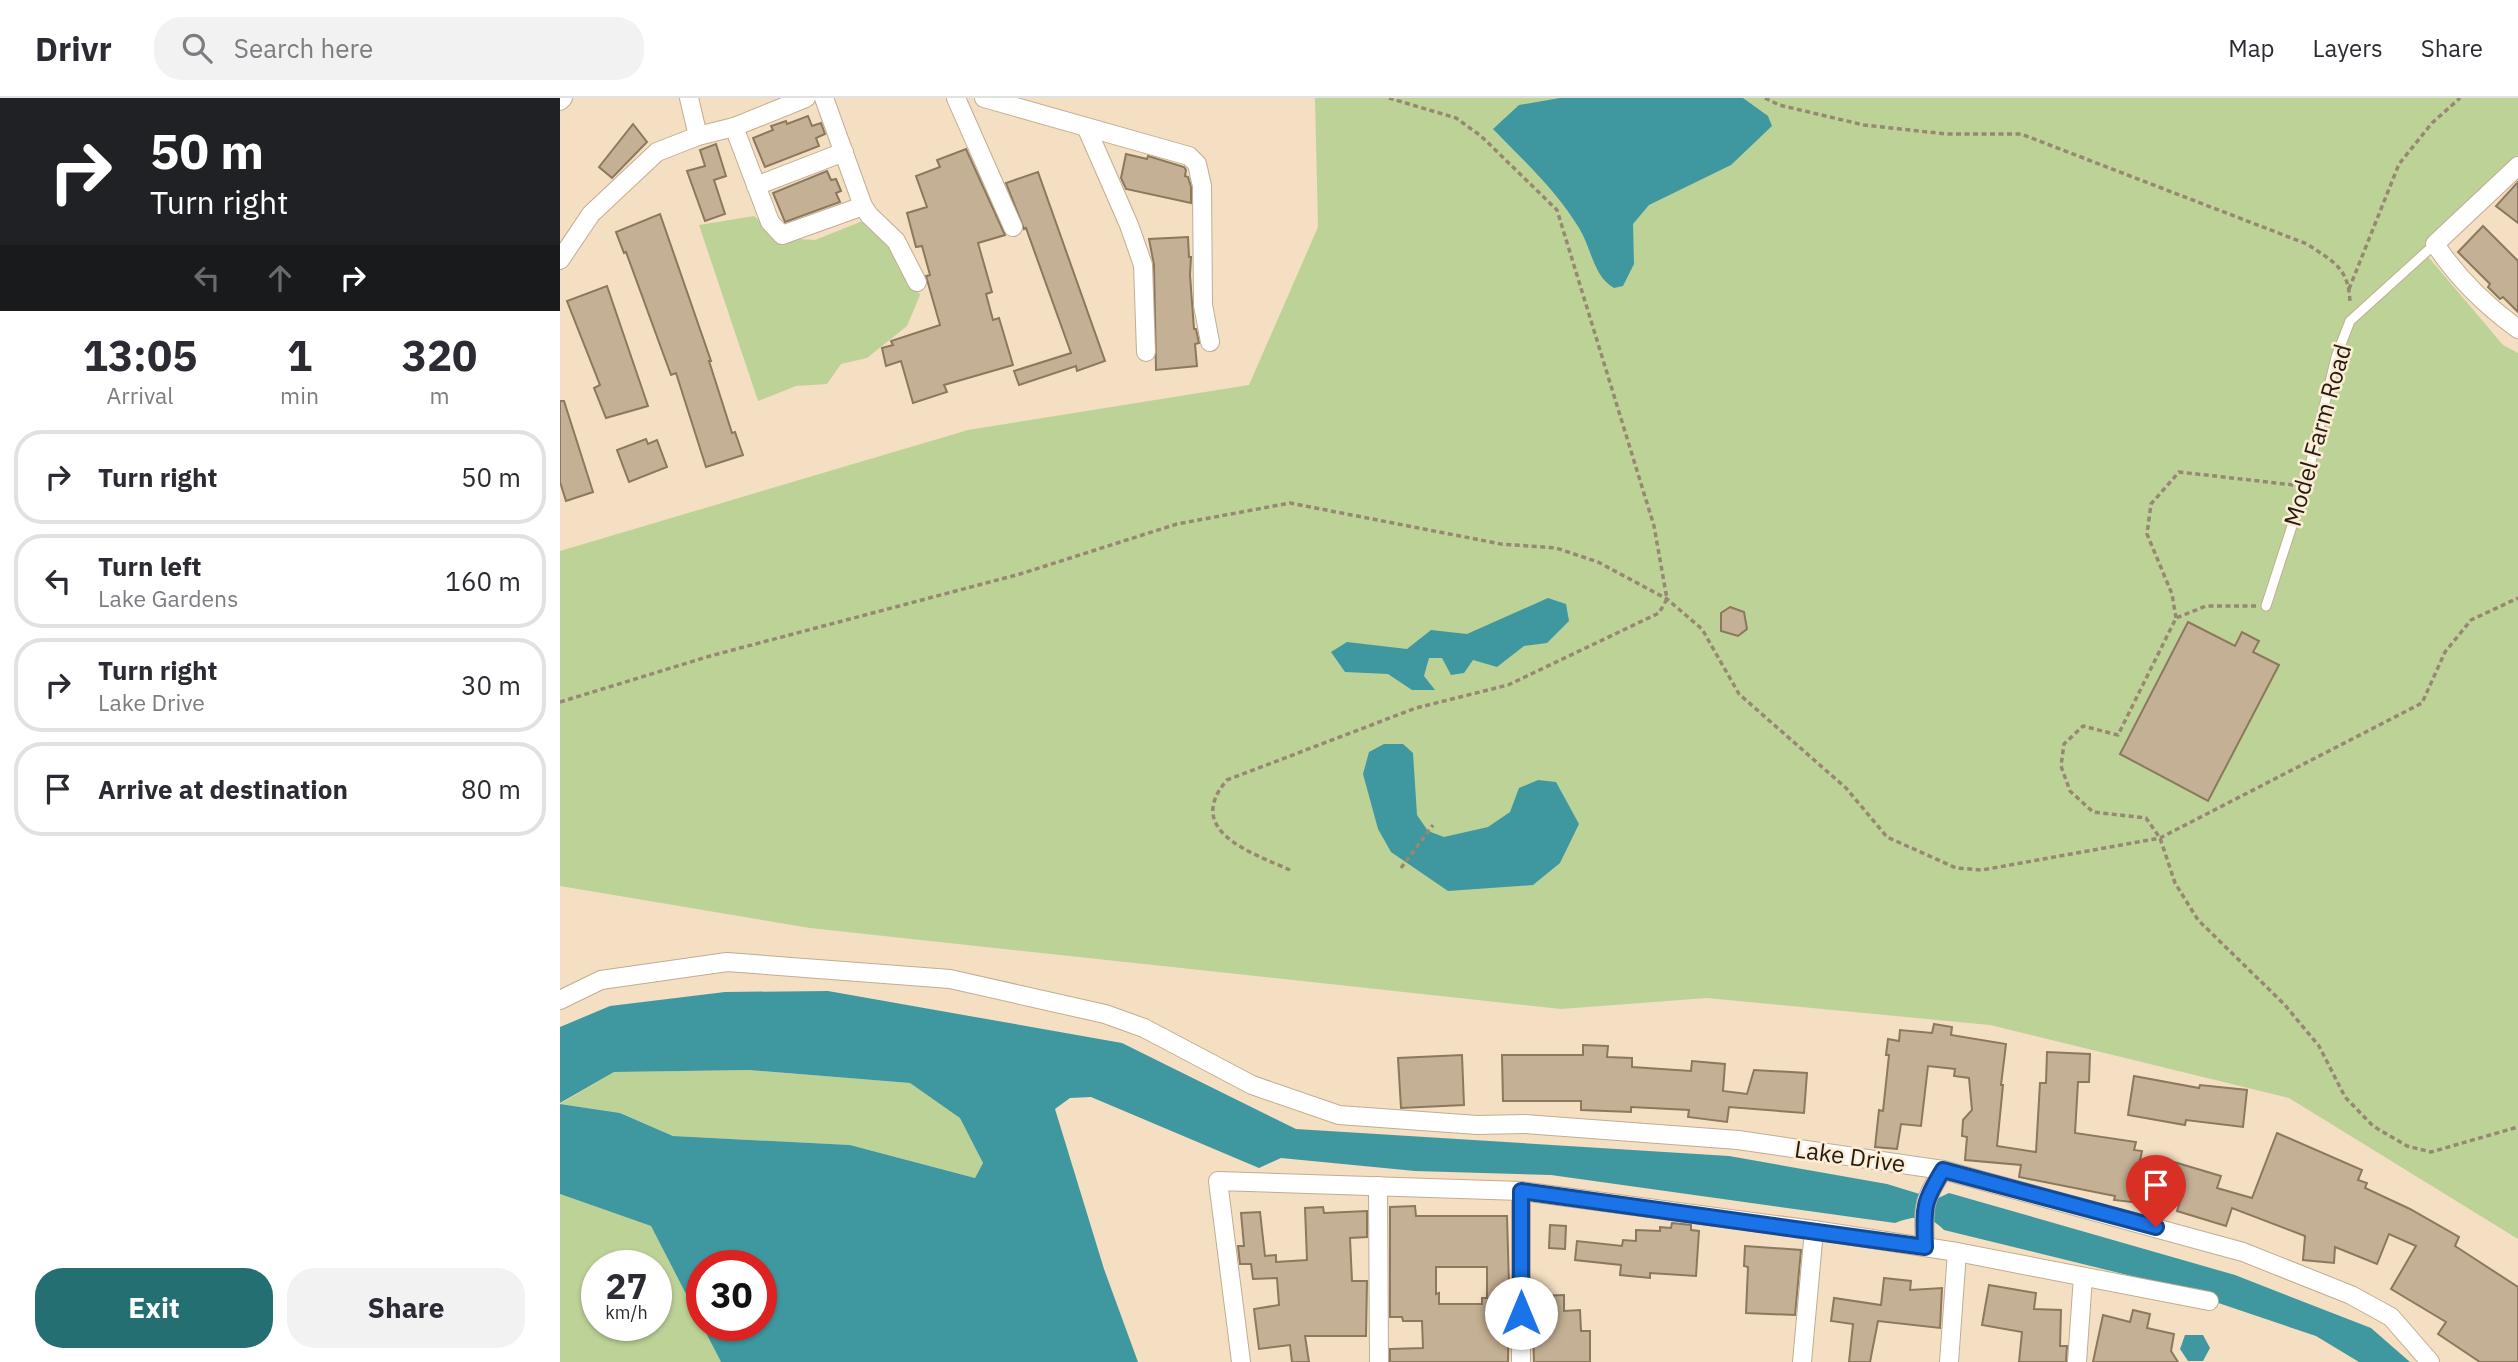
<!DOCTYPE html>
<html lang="en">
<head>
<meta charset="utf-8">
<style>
  :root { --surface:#fff; --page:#f2f2f3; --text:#2b2b33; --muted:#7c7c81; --line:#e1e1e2; --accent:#246f72 }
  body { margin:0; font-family:"IBM Plex Sans",sans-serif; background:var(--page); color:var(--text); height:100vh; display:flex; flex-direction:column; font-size:26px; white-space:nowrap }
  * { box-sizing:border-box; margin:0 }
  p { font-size:23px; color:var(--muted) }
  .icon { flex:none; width:38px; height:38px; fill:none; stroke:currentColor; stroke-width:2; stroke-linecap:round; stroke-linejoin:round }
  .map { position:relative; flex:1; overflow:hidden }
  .side { display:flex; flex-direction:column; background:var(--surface); width:560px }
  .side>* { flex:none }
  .top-card { background:#202124; color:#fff; overflow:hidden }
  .speed { position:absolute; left:21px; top:1152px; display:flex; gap:14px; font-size:35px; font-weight:700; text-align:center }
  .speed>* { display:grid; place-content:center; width:91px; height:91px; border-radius:50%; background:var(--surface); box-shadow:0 2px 5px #0004; line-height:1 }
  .speed small { font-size:18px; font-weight:400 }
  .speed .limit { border:10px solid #d22; background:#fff; color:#111 }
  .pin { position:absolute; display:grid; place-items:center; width:60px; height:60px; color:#fff; margin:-72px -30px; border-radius:50% 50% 50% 0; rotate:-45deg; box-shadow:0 0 7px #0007 }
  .pin .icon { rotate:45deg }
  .me { position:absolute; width:77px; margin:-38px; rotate:0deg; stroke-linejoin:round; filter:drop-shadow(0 0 5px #0008) }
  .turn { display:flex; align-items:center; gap:24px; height:147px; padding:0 35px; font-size:32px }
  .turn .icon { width:91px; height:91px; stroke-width:2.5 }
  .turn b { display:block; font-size:49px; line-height:60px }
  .lanes { display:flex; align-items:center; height:66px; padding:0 35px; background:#0003; justify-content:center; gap:35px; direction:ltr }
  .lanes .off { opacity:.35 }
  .eta { display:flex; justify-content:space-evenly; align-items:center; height:119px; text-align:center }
  .eta b { font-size:42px; font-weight:700; line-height:49px }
  .action { display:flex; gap:14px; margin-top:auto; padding:14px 35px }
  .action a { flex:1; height:80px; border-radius:28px; background:var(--accent); color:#fff; font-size:28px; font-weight:700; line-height:80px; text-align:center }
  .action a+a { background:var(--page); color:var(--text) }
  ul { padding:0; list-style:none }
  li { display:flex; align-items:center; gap:21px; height:94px; margin:0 14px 10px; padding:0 21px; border:4px solid var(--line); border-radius:28px }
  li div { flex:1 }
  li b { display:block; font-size:26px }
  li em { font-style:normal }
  header { display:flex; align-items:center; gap:42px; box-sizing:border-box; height:98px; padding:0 35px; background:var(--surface); border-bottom:2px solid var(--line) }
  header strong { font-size:33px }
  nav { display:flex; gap:38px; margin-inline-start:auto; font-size:24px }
  .search { width:490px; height:63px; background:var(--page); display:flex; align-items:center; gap:18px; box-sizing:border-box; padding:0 24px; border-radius:28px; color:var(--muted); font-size:26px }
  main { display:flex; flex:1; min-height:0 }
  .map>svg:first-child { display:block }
  .green { fill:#bdd297; fill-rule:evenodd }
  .water { fill:#3f98a0; fill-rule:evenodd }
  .building { fill:#c4b094; stroke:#8b785d; stroke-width:2; fill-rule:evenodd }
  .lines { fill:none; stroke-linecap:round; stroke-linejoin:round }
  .lane-casing { stroke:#c1ad91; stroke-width:11 }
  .street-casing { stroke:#c1ad91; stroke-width:20 }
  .path { stroke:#978873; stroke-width:3.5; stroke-dasharray:5 3.5; stroke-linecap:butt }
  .lane { stroke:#fff; stroke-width:9 }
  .street { stroke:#fff; stroke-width:18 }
  .route-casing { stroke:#114b97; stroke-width:18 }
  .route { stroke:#1a73e8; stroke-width:12 }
  .labels { text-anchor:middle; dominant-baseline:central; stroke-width:5; stroke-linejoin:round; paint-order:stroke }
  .street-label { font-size:24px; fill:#241c12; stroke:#feedd5 }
</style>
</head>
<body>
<header>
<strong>Drivr</strong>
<div class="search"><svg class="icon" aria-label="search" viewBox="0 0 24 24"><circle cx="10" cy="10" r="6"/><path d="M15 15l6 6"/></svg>Search here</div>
<nav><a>Map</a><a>Layers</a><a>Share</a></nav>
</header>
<main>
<section class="side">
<div class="top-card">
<div class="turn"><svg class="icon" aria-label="right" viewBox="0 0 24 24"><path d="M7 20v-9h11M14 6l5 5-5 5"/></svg><div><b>50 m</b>Turn right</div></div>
<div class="lanes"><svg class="icon off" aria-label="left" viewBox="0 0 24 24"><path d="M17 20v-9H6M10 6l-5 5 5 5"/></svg><svg class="icon off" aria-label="ahead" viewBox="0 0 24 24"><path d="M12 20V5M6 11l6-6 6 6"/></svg><svg class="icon" aria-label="right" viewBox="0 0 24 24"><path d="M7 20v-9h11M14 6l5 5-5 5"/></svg></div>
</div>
<div class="eta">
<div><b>13:05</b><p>Arrival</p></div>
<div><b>1</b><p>min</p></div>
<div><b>320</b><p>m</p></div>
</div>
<ul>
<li><svg class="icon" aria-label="right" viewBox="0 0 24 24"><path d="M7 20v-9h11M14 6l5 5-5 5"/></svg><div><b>Turn right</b></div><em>50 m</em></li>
<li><svg class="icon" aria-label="left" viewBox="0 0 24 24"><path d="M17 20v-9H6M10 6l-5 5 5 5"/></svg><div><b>Turn left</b><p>Lake Gardens</p></div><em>160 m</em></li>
<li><svg class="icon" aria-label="right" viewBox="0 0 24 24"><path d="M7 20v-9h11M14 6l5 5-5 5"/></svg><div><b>Turn right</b><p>Lake Drive</p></div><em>30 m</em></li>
<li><svg class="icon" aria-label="arrive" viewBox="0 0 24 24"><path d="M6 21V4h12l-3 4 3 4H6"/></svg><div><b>Arrive at destination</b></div><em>80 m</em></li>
</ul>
<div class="action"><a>Exit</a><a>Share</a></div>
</section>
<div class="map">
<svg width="1958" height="1264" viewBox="0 0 1958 1264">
  <rect width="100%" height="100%" fill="#f4dfc2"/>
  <g class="green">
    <path d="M 755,0 L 1958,0 L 1958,68 L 1865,155 L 1943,247 L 1958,255 L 1958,1141 L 1729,1000 L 1430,927 L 1147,900 L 1001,911 L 250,830 L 0,788 L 0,453 L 408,332 L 689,287 L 758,129 Z"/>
    <path d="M 194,118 L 222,140 L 255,142 L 310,120 L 338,149 L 360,197 L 347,228 L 307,260 L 281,266 L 267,286 L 236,288 L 198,303 L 139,127 Z"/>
    <path d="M 189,972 L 350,985 L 400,1019 L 423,1065 L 415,1080 L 290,1047 L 113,1038 L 60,1015 L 0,1006 L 54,974 Z"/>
    <path d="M 0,1096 L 91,1128 L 161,1264 L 0,1264 ZM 37,1167 L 96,1167 L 96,1227 L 37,1227 Z"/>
  </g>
  <g class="water">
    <path d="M 1000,0 L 1183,0 L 1208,18 L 1212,28 L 1171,67 L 1089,107 L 1073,126 L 1074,166 L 1063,188 L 1054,190 C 1033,178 1032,151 1019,130 C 996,92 963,62 933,31 L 959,7 Z"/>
    <path d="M 988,500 L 1006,506 L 1009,523 L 987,545 L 964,548 L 937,569 L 913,562 L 904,575 L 891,577 L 882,560 L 869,560 L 864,578 L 875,592 L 852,592 L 828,576 L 785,574 L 771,554 L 787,544 L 847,551 L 871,532 L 907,536 Z"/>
    <path d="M 824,646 L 843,646 L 853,655 L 857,717 L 868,733 L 884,739 L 928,729 L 950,714 L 959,690 L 978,682 L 996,684 L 1019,726 L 1000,765 L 973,787 L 888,793 L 831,754 L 818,731 L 803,676 L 809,654 Z"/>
    <path d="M 268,893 L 562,945 L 736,1031 L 1169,1058 L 1327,1086 L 1376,1101 L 1389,1095 L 1675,1177 L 1811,1230 L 1850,1264 L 1799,1264 L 1756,1238 L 1596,1184 L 1384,1132 C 1370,1117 1354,1117 1335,1125 L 991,1077 L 855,1073 L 721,1060 L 699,1070 L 531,999 L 510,1000 L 495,1011 L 544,1171 L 578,1264 L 161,1264 L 91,1128 L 0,1096 L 0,1006 L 60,1015 L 113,1038 L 290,1047 L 415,1080 L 423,1065 L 400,1020 L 350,985 L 189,972 L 54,974 L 0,1005 L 0,929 L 50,908 L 165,894 ZM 142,1167 L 201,1167 L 201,1227 L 142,1227 Z"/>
    <path d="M 1625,1237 L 1643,1237 L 1650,1250 L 1643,1263 L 1628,1263 L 1620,1251 Z"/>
  </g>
  <g class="building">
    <path d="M 248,18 L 252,28 L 261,25 L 265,36 L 256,40 L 259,48 L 205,69 L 193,40 L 213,32 L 211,28 L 226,23 L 227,26 Z"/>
    <path d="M 73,26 L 87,44 L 52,80 L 39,69 Z"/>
    <path d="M 156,46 L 166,78 L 154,82 L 165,116 L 145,123 L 127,73 L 145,68 L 140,52 Z"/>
    <path d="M 406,51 L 445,137 L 418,145 L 432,194 L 426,196 L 433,222 L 439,220 L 453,267 L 384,287 L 387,294 L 353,305 L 341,263 L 326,268 L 322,250 L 333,247 L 331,243 L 380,227 L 366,178 L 370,177 L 362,148 L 356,149 L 347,115 L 367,109 L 356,78 L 380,69 L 377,62 Z"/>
    <path d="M 566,56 L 587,61 L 588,58 L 624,69 L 626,72 L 625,78 L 628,79 L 631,89 L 631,105 L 566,91 L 561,80 Z"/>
    <path d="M 267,73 L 271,82 L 276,81 L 281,93 L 276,95 L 280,104 L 225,124 L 213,95 Z"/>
    <path d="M 478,74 L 545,263 L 517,273 L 516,268 L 459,287 L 454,273 L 511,255 L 466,130 L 464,131 L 446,85 Z"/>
    <path d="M 1958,84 L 1958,125 L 1936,108 Z"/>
    <path d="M 100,116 L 151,263 L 149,263 L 172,335 L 175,334 L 183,357 L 146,369 L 116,275 L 111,277 L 66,154 L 64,155 L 56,134 Z"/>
    <path d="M 1923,128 L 1958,163 L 1958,214 L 1943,199 L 1940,201 L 1928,189 L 1930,186 L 1898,154 Z"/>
    <path d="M 628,139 L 629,159 L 631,159 L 630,177 L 634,231 L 636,231 L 639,245 L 635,246 L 637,268 L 596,272 L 594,167 L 589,141 Z"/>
    <path d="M 47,188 L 88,308 L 46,320 L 34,290 L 40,287 L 7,203 Z"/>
    <path d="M 0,303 L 4,303 L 33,394 L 6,403 L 0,384 Z"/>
    <path d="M 86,341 L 88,346 L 97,342 L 107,369 L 69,384 L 57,352 Z"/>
    <path d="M 1170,509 L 1184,514 L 1187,531 L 1178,538 L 1161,533 L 1161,515 Z"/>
    <path d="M 1628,524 L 1675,548 L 1682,534 L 1699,543 L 1693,554 L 1719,567 L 1648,703 L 1560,656 Z"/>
    <path d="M 1374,926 L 1392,929 L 1391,937 L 1446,946 L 1441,987 L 1443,987 L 1437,1048 L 1476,1054 L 1480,985 L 1486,985 L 1487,954 L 1530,956 L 1529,984 L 1518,984 L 1515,1035 L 1576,1044 L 1574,1052 L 1582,1053 L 1579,1067 L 1597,1072 L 1589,1106 L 1554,1102 L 1555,1098 L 1459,1079 L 1461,1067 L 1405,1062 L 1407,1039 L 1402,1038 L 1403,1022 L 1412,1012 L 1409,980 L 1394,978 L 1395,971 L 1368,968 L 1361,1028 L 1341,1026 L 1337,1051 L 1315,1049 L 1319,1012 L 1323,1013 L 1329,957 L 1326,957 L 1328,941 L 1339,943 L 1340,932 L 1372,935 Z"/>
    <path d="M 1023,947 L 1048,948 L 1047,959 L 1072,960 L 1072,969 L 1131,973 L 1132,963 L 1165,966 L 1163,993 L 1187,996 L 1194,972 L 1247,975 L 1244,1015 L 1169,1009 L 1167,1024 L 1128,1019 L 1129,1012 L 1071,1009 L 1071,1014 L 1021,1012 L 1021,1003 L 943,1003 L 942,957 L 1023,957 Z"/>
    <path d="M 902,957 L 904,1007 L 841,1010 L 838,960 Z"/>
    <path d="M 1574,978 L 1639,990 L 1640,987 L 1687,992 L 1683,1029 L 1626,1022 L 1625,1027 L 1568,1017 Z"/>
    <path d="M 1717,1035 L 1802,1072 L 1798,1082 L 1807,1085 L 1805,1090 L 1850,1111 L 1899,1139 L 1895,1148 L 1958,1189 L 1958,1264 L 1920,1264 L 1878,1236 L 1886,1224 L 1831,1191 L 1856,1148 L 1829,1136 L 1817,1166 L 1775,1149 L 1774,1165 L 1743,1162 L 1745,1138 L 1672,1110 L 1666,1128 L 1617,1113 L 1624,1091 L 1607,1086 L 1614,1064 L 1661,1078 L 1657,1090 L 1692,1100 Z"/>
    <path d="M 855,1108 L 856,1118 L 947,1118 L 949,1187 L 948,1264 L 830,1264 L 830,1251 L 863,1250 L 862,1223 L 843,1223 L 842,1219 L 830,1219 L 830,1109 ZM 876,1169 L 927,1169 L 927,1200 L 922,1200 L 922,1206 L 879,1206 L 879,1195 L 876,1196 Z"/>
    <path d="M 763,1109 L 764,1115 L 807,1113 L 807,1139 L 790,1140 L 792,1183 L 807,1183 L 806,1238 L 745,1238 L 749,1264 L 732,1264 L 730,1247 L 699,1251 L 694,1211 L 719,1207 L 717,1180 L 693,1181 L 691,1166 L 680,1166 L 678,1148 L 684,1148 L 681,1115 L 700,1114 L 705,1158 L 716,1157 L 716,1164 L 747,1162 L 745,1110 Z"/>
    <path d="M 1112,1125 L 1131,1127 L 1131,1132 L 1139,1133 L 1136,1178 L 1090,1175 L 1090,1180 L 1060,1177 L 1061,1167 L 1015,1162 L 1017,1143 L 1062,1148 L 1063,1142 L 1076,1143 L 1076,1132 L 1100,1133 L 1100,1129 L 1111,1130 Z"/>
    <path d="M 990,1127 L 1006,1128 L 1005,1151 L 989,1150 Z"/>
    <path d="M 1185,1148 L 1241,1152 L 1235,1217 L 1186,1215 L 1188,1169 L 1184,1168 Z"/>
    <path d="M 1324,1180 L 1351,1183 L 1350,1192 L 1382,1190 L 1380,1230 L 1318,1223 L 1310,1264 L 1289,1264 L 1293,1226 L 1271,1223 L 1274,1200 L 1321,1207 Z"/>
    <path d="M 1429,1187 L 1476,1195 L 1474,1211 L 1501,1212 L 1500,1248 L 1507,1248 L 1506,1264 L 1459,1264 L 1462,1234 L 1422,1227 Z"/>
    <path d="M 1004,1197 L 1004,1213 L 1020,1212 L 1021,1233 L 1030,1233 L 1030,1264 L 974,1264 L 973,1234 L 981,1234 L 979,1198 Z"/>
    <path d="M 1573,1212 L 1590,1216 L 1587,1230 L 1614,1236 L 1611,1253 L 1618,1264 L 1533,1264 L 1543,1217 L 1570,1224 Z"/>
  </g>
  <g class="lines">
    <defs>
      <path id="lane" d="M 1706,508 L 1745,388 L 1776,259 L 1790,223 L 1875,146"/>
      <g id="street">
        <path d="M 129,0 L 138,38"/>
        <path d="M 264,0 L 303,108 L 309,117 L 336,143 L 357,184"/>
        <path d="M 396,0 L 453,129"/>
        <path d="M 424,0 L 629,58 L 637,66 L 642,88 L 643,207 L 650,244"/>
        <path d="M 0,3 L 3,0"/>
        <path d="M 174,29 L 210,124 L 222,137 L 303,108"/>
        <path d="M 527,31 L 569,127 L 583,167 L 586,254"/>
        <path d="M 1958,68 L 1875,146 C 1898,181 1925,207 1958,231"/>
        <path d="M 196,88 L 284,54"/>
        <path d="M 0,162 L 31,116 L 97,54 L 138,38 L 174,29 L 246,0"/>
        <path d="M 0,902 L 41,882 L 167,864 L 390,881 L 545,916 L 584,930 L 692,987 L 779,1017 L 917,1027 L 965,1026 L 1178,1042 L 1383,1072 L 1683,1154 L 1791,1197 L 1831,1219 L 1870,1264"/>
        <path d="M 818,1088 L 819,1264"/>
        <path d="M 1365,1149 C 1364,1110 1361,1106 1383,1072"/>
        <path d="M 681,1264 L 658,1083 L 961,1093 L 1254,1132 L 1397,1154 L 1649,1203"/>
        <path d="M 961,1264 L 961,1093"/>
        <path d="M 1242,1264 L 1254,1132"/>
        <path d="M 1389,1264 L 1397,1154"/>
        <path d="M 1517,1264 L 1523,1179"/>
      </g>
    </defs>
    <use href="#lane" class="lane-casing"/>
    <use href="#street" class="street-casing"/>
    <g class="path">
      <path d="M 1205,0 L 1219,7 L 1304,27 L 1386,36 L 1461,36 L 1747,146 C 1774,164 1789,170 1790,205"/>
      <path d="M 1789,191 L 1839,66 L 1872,25 L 1900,0"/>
      <path d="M 1696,508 L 1646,508 L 1616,520 L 1558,637 L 1523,628 L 1504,646 L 1501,668 L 1510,693 L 1533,714 L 1586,720 L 1600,740 L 1615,785 L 1638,822 L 1724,906 L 1759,948 L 1785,999 L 1813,1028 L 1847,1048 L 1871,1054 L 1958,1029"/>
      <path d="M 1616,520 L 1612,496 L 1587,436 L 1591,406 L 1619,374 L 1734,387"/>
      <path d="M 0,604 L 150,558 L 460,476 L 617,426 L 730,405 L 941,446 L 996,450 L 1038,464 L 1107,501 L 1142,531 L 1179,596 L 1286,690 L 1327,739 L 1396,770 L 1422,772 L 1600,740 L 1862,605 L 1885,554 L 1911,522 L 1958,500"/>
      <path d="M 841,770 L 873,727"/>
      <path d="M 730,772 C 692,755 623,733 667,682 L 856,610 L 948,587 L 1099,515 L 1107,501 L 1094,428 L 997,112 L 921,38 L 896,20 L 829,0"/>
    </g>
    <use href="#lane" class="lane"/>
    <use href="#street" class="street"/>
  </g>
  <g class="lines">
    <defs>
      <path id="route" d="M 961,1215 L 961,1093 L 1365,1149 C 1364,1110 1362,1106 1383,1072 L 1596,1129"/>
    </defs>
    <use href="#route" class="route-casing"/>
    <use href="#route" class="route"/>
  </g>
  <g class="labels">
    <g class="street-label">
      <text transform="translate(1757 337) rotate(-74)">Model Farm Road</text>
      <text transform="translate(1290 1058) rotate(8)">Lake Drive</text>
    </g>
  </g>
</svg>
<div class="speed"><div>27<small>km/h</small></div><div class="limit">30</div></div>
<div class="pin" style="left:1596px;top:1129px;background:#d93025"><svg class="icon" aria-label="arrive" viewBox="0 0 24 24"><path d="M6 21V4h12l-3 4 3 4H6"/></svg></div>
<svg class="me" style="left:961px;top:1215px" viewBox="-20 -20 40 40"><circle r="19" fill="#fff"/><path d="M0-13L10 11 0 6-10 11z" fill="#1a73e8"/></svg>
</div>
</main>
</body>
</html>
